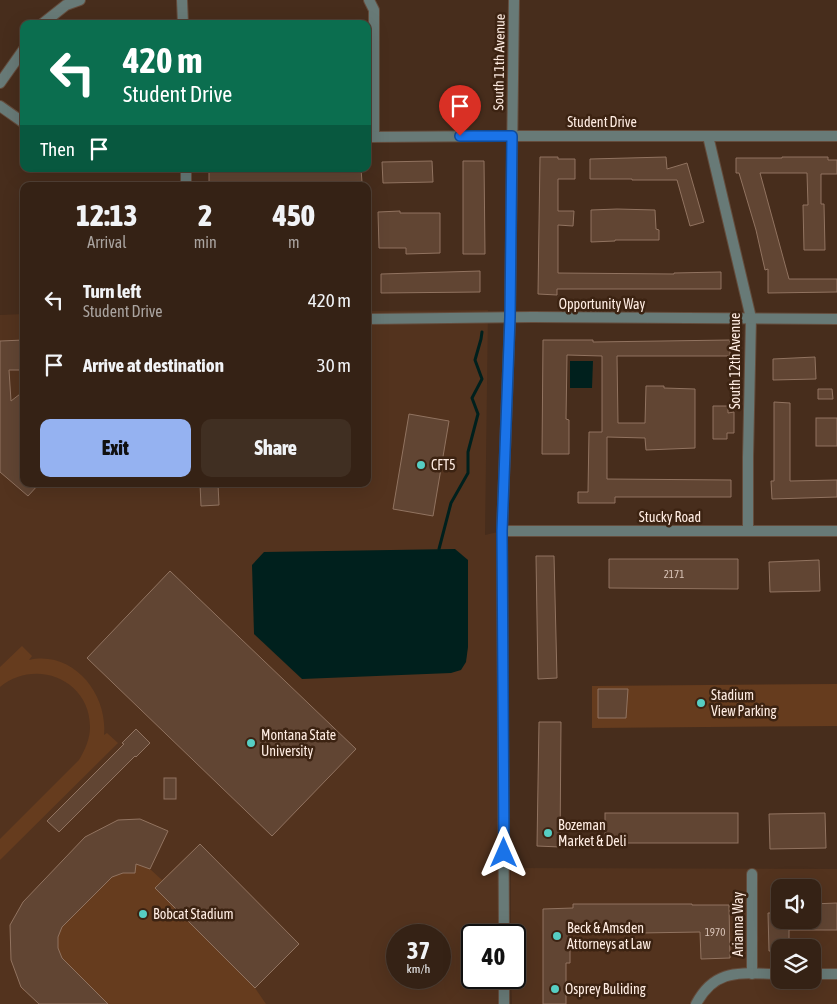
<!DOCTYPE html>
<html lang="en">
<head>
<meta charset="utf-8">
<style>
  :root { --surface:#352215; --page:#402f22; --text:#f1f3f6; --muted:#aaa4a0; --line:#4f3f34; --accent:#95b2f1 }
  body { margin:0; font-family:"Asap Condensed",sans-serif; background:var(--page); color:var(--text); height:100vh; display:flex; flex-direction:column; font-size:19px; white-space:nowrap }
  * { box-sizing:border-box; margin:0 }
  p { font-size:16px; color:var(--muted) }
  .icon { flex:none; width:28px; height:28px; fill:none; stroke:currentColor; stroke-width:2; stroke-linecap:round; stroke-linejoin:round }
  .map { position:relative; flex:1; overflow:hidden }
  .details { position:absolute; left:20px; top:182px; width:351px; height:305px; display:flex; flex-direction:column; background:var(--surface); border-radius:10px; box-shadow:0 5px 20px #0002,0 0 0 1px var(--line) }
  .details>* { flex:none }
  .banner { position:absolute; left:20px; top:20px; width:351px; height:152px; border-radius:10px; box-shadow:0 5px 20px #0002,0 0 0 1px var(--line); background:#0b6e4f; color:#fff; overflow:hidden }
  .fabs { position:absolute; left:771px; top:879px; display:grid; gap:10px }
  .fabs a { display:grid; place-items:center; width:50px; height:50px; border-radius:10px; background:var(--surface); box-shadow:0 5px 20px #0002,0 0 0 1px var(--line); font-size:25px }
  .speed { position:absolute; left:386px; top:924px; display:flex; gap:10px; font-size:25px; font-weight:700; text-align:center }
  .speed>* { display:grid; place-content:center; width:65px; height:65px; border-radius:50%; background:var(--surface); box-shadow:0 5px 20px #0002,0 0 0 1px var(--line); line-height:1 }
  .speed small { font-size:12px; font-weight:400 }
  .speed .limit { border:2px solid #111; border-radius:8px; background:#fff; color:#111 }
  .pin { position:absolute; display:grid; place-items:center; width:42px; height:42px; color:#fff; margin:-51px -21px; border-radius:50% 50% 50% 0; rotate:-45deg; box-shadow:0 0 5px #0007 }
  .pin .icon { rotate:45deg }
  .me { position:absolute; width:55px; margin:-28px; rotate:0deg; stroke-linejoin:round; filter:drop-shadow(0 0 4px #0008) }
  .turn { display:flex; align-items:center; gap:18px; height:105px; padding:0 20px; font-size:22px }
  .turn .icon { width:65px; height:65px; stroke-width:2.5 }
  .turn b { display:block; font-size:35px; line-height:42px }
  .then { display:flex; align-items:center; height:48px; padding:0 20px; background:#0003; gap:10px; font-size:19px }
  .eta { display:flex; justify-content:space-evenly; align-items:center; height:85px; text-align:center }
  .eta b { font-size:30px; font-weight:800; line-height:35px }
  .primary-button { display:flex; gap:10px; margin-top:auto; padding:10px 20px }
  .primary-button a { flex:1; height:58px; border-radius:10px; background:var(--accent); color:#111; font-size:20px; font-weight:800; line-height:58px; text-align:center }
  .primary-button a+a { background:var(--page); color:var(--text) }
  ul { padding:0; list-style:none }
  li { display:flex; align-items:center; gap:15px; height:65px; padding:0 20px }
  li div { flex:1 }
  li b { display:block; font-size:19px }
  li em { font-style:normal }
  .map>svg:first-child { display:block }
  .built { fill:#53331e; fill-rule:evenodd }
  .green { fill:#663c1e }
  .water { fill:#00201d }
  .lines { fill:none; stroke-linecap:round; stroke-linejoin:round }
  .stream { stroke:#00201d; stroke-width:3 }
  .building { fill:#614533; stroke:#917360 }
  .minor-casing { stroke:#644c3c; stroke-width:12 }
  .tertiary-casing { stroke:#644c3c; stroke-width:12 }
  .minor { stroke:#687a77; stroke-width:10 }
  .tertiary { stroke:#687a77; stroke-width:10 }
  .route-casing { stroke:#114b97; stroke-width:12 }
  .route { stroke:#1a73e8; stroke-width:9 }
  .poi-dot { fill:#56cec3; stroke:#3c2312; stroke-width:2 }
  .labels { text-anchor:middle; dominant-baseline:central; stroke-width:5; stroke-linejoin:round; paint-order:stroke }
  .number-label { font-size:11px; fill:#d8c3b7 }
  .street-label { font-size:14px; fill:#ffede3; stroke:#3c2312 }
  .poi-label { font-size:14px; fill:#ffede3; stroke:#3c2312; text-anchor:start }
</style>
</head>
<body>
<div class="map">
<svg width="837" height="1004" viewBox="0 0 837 1004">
  <rect width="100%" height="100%" fill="#472d1c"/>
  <g class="built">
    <path d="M 488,310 L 485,535 L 502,531 L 502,935 L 472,935 L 472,978 L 502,978 L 502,1004 L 0,1004 L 0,315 L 24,314 L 24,484 L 368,484 L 368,311 ZM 398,935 L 440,935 L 440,978 L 398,978 Z"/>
    <path d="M 511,868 L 837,869 L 837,1004 L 512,1004 L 511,978 L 515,978 L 515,935 L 511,935 ZM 780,888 L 812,888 L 812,920 L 780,920 ZM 780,948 L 812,948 L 812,980 L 780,980 Z"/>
  </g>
  <g class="green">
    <path d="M 22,646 L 32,656 L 29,660 C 73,650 108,694 104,735 L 107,733 L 118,743 L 0,860 L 0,839 L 79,760 C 85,750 90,739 90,727 C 90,679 35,658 0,687 L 0,667 Z"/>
    <path d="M 837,684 L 837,726 L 592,728 L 592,686 Z"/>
    <path d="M 140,819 L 168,831 L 150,869 L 162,880 L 200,844 L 299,944 L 255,988 L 266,1004 L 39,1004 L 33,998 L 57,974 L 49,966 L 23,991 L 11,960 L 10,925 L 23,902 L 85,837 L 118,820 Z"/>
  </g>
  <g class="water">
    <path d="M 570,361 L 593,361 L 592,388 L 570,388 Z"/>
    <path d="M 455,549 L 468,560 L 468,647 L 466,662 L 461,670 L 451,673 L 302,679 L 254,634 L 252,565 L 264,552 Z"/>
  </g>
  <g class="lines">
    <path class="stream" d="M 439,549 L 451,503 L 468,473 L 468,452 L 478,414 L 472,398 L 482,379 L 475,360 L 481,339 L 482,332"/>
  </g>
  <g class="building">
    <path d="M 540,157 L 558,157 L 558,159 L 575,159 L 575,179 L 558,179 L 558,211 L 574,211 L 573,226 L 558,225 L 558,273 L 674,274 L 674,273 L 721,272 L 721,289 L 557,289 L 557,295 L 538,294 Z"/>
    <path d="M 666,157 L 667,169 L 687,163 L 704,222 L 690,226 L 677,180 L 632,180 L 632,179 L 590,179 L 590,159 Z"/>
    <path d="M 782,157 L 828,157 L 828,160 L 837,160 L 837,174 L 821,174 L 821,204 L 824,204 L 825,250 L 804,250 L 803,205 L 808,205 L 807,173 L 760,173 L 789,279 L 837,279 L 837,292 L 768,293 L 768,269 L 765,270 L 756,230 L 739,173 L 736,173 L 736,158 L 782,158 Z"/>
    <path d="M 432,161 L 433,182 L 383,183 L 382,162 Z"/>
    <path d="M 463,161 L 484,161 L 485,254 L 463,254 Z"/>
    <path d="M 209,169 L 361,169 L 362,182 L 310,184 L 310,183 L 209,184 Z"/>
    <path d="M 617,209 L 655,210 L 656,229 L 659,230 L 659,240 L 615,240 L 615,241 L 591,242 L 591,210 Z"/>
    <path d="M 400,211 L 400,213 L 440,213 L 440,253 L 406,254 L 406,248 L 379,248 L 378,212 Z"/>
    <path d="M 480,271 L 480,292 L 381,293 L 381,274 Z"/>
    <path d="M 24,340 L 24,370 L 9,370 L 11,401 L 24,391 L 24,484 L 39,484 L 28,496 L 0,472 L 0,341 Z"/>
    <path d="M 543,340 L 593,340 L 593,342 L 730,340 L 730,356 L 617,356 L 618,423 L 645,423 L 646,386 L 664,386 L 664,388 L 695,389 L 695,448 L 646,450 L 645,438 L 607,437 L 607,479 L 731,480 L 731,497 L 615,497 L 615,503 L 578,503 L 578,492 L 588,492 L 589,432 L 602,432 L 602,356 L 567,355 L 566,419 L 569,420 L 569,454 L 542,454 Z"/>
    <path d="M 815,357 L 816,379 L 773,380 L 773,359 Z"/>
    <path d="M 818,389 L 832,389 L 833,399 L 818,399 Z"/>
    <path d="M 774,402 L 790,403 L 790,481 L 837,480 L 837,497 L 772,499 L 771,481 L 774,481 Z"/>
    <path d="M 713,406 L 728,406 L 728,413 L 734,412 L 734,433 L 727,433 L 727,439 L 713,439 Z"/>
    <path d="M 409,414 L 449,421 L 433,516 L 393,509 Z"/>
    <rect x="816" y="418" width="21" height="28"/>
    <path d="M 200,484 L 218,484 L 219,505 L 201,506 Z"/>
    <path d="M 536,556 L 554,556 L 557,678 L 538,679 Z"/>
    <path d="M 609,559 L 738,559 L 738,589 L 609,588 Z"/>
    <path d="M 819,560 L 820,591 L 770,592 L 769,562 Z"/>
    <path d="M 170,571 L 356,749 L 272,836 L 87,658 Z"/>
    <path d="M 598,689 L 628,689 L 626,718 L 598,718 Z"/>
    <path d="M 539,722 L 561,722 L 560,847 L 537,846 Z"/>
    <path d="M 136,729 L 150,743 L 136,757 L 135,756 L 59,832 L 47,821 L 124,744 L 122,743 Z"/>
    <rect x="164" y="778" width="12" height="21"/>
    <rect x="605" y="813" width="133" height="30"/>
    <path d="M 825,813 L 826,848 L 770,849 L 769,814 Z"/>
    <path d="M 140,819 L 168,831 L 150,869 L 136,864 L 135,873 L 123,873 L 112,877 L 62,927 L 58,937 L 58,948 L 62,958 L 108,1004 L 39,1004 L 21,987 L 11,960 L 10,925 L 23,902 L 85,837 L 118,820 Z"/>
    <path d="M 200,844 L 299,944 L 255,988 L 155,888 Z"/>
    <path d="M 837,903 L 837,930 L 789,930 L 789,948 L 780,948 L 780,951 L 769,951 L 768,913 L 780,913 L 780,920 L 812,920 L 812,904 Z"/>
    <path d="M 573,904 L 692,904 L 692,905 L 729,905 L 730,958 L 701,959 L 700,932 L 640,933 L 640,930 L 570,931 L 570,963 L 566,963 L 566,1004 L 543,1004 L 543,909 L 573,908 Z"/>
  </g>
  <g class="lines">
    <defs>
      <g id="minor">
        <path d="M 182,0 L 183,24"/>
        <path d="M 369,0 L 374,10 L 374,137"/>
        <path d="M 42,24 L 66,5 L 80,0"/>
        <path d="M 0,83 L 24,49"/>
        <path d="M 0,106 L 24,123"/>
        <path d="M 708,136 L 751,318 L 748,457 L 748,531"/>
        <path d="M 368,137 L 512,136 L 837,136"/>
        <path d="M 186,169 L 186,186"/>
        <path d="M 368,319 L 533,317 L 837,319"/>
        <path d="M 502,531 L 837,531"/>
        <path d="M 752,874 L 752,974"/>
        <path d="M 812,974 L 837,974"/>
        <path d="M 696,1004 C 716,966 743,974 780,974"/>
      </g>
      <g id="tertiary">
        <path d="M 504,935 L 502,531 L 510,317 L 514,0"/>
        <path d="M 504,978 L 504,1004"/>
      </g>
    </defs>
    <use href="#minor" class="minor-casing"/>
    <use href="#tertiary" class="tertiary-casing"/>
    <use href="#minor" class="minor"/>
    <use href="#tertiary" class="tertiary"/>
  </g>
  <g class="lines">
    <defs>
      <path id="route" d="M 460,136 L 512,136 L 510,317 L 502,531 L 504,853"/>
    </defs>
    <use href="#route" class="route-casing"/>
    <use href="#route" class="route"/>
  </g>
  <g class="poi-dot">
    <circle cx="421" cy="465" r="5"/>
    <circle cx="701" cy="703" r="5"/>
    <circle cx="251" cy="743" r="5"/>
    <circle cx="548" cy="833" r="5"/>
    <circle cx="143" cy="914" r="5"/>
    <circle cx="557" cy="936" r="5"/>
    <circle cx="555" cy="989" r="5"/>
  </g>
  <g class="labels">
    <g class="number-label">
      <text x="674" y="574">2171</text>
      <text x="715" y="932">1970</text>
    </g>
    <g class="street-label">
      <text transform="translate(499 62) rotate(-89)">South 11th Avenue</text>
      <text x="602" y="122">Student Drive</text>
      <text x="602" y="304">Opportunity Way</text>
      <text transform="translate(735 361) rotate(-90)">South 12th Avenue</text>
      <text x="670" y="517">Stucky Road</text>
      <text transform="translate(738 924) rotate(-90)">Arianna Way</text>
    </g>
    <g class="poi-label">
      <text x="431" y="465">CFT5</text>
      <text x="711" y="695">Stadium<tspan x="711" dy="16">View Parking</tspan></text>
      <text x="261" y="735">Montana State<tspan x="261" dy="16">University</tspan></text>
      <text x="558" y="825">Bozeman<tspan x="558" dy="16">Market &amp; Deli</tspan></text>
      <text x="153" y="914">Bobcat Stadium</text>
      <text x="567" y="928">Beck &amp; Amsden<tspan x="567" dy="16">Attorneys at Law</tspan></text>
      <text x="565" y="989">Osprey Buliding</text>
    </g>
  </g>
</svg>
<div class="fabs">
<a><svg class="icon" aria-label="sound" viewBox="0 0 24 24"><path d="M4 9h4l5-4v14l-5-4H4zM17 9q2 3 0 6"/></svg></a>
<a><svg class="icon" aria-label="layers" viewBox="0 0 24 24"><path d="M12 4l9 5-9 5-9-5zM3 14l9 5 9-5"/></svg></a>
</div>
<div class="speed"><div>37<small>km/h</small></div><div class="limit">40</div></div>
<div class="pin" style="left:460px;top:136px;background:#d93025"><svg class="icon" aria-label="arrive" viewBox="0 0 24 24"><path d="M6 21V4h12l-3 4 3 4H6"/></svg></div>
<svg class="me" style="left:504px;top:853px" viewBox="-20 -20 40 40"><path d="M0-17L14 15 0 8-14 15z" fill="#1a73e8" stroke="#fff" stroke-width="4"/></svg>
<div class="banner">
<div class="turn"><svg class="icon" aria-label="left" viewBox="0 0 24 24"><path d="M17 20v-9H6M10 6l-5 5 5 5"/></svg><div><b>420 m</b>Student Drive</div></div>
<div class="then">Then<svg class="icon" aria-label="arrive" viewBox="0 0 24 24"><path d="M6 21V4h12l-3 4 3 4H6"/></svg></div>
</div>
<section class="details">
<div class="eta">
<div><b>12:13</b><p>Arrival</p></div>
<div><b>2</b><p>min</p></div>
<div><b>450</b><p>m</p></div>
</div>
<ul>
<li><svg class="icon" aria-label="left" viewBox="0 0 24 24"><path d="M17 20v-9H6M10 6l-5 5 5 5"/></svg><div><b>Turn left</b><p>Student Drive</p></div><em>420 m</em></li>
<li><svg class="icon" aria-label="arrive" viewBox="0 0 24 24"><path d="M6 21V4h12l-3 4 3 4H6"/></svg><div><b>Arrive at destination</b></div><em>30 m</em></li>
</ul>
<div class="primary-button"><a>Exit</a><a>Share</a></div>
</section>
</div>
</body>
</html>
